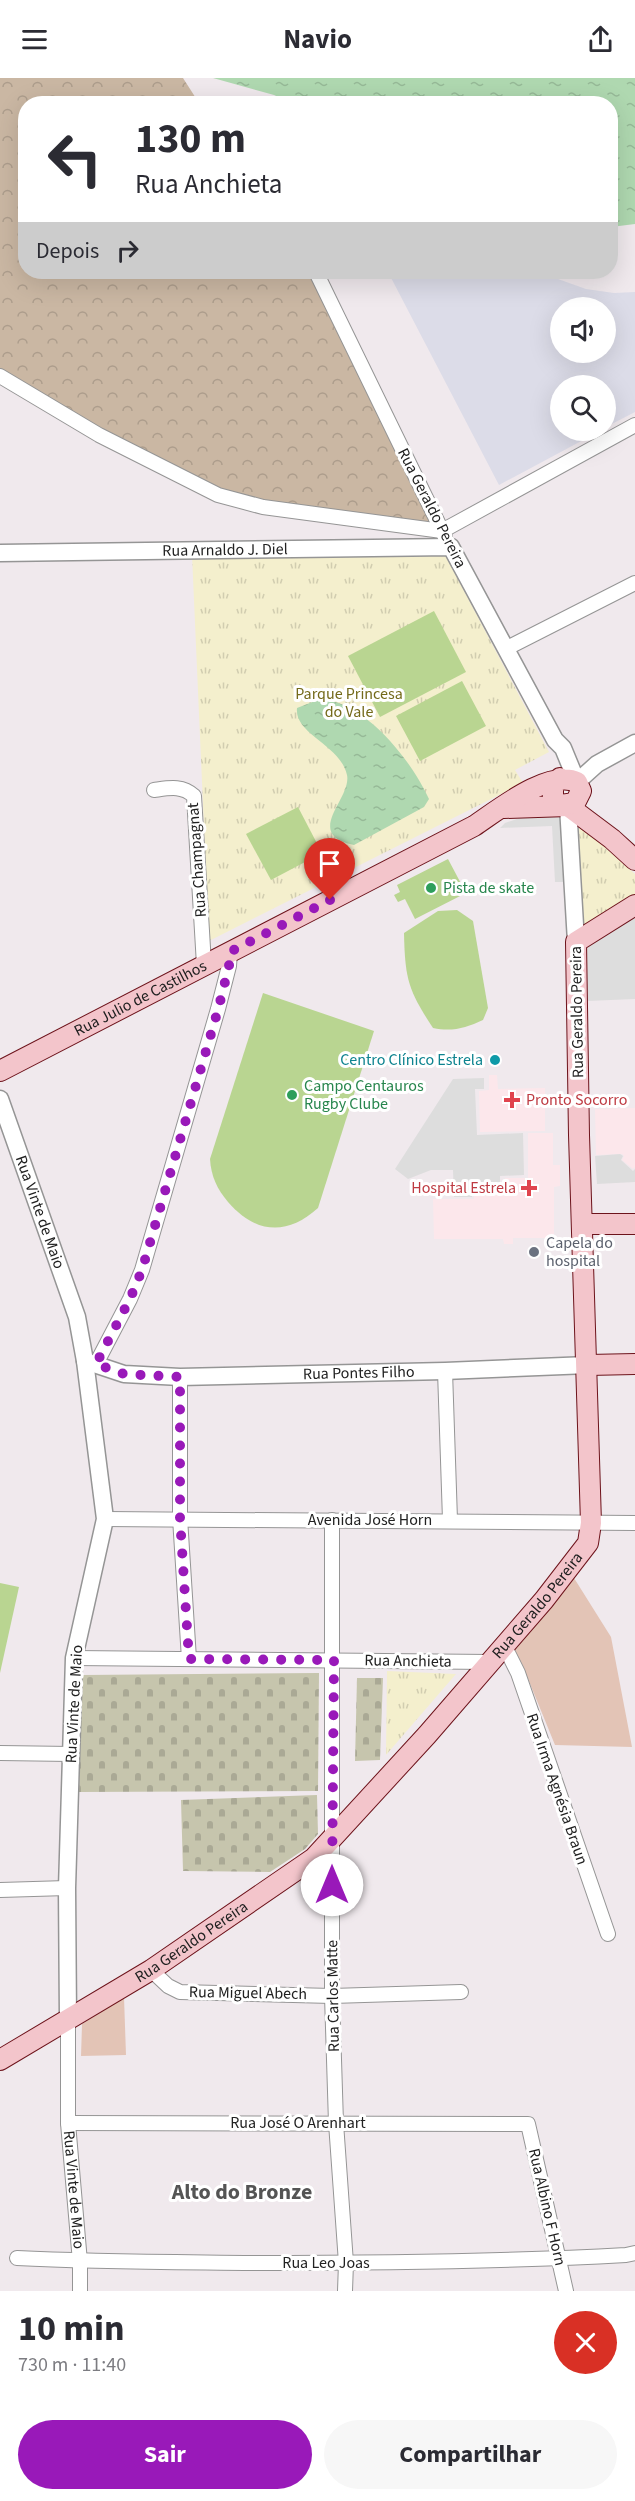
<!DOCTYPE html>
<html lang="pt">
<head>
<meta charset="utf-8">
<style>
  :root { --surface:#fff; --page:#f7f7f7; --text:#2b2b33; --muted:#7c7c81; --accent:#9919b9 }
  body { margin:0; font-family:"Source Sans 3",sans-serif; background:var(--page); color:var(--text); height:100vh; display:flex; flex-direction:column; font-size:22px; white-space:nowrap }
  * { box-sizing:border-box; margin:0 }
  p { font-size:20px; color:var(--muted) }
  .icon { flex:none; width:33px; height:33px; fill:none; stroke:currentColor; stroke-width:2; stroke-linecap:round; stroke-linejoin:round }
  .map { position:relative; height:2213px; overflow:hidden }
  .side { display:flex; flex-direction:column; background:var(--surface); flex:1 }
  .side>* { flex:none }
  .hud { position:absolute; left:18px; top:18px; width:600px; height:183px; border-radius:24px; box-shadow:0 6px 24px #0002; background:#fff; color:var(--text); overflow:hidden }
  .fabs { position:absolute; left:550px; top:219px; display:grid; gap:12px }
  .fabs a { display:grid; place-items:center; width:66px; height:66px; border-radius:50%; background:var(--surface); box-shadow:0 6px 24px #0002; font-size:30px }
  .pin { position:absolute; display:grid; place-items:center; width:51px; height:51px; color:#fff; margin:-62px -26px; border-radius:50% 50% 50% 0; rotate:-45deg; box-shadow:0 0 6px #0007 }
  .pin .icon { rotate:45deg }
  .me { position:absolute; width:66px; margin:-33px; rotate:0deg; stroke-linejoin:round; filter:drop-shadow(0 0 4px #0008) }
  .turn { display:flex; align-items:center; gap:21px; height:126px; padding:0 18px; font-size:27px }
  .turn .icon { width:78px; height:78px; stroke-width:2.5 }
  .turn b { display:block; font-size:42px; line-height:51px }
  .then { display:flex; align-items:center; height:57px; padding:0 18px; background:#0003; gap:12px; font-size:22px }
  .round { display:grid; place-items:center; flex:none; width:63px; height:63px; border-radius:32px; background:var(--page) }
  .overview { display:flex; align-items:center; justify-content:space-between; height:102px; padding:0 18px }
  h1 { font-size:36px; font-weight:700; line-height:45px }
  .cta { display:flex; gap:12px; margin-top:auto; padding:12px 18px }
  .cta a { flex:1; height:69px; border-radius:36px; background:var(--accent); color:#fff; font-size:24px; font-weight:700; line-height:69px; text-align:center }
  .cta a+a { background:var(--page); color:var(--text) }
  header { display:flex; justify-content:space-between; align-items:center; height:78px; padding:0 18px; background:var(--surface); font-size:27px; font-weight:700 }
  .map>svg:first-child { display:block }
  .industrial { fill:#dcdce8; fill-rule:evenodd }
  .education { fill:#fce7eb }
  .grass { fill:#e3c4b6 }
  .forest { fill:url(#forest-crowns) }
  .cemetery { fill:url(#cemetery-stones) }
  .park { fill:url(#park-tufts) }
  .pitch { fill:#b9d591 }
  .parking { fill:#ddd }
  .water { fill:url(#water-ripples) }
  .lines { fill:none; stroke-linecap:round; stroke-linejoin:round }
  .minor-casing { stroke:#959595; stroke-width:16 }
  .tertiary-casing { stroke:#959595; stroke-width:19 }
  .secondary-casing { stroke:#6d131b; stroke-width:22 }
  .minor { stroke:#fff; stroke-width:14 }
  .tertiary { stroke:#fff; stroke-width:16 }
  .secondary { stroke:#f3c5cb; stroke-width:20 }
  .route { stroke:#9919b9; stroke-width:10; stroke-dasharray:0 18 }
  .leisure-dot { fill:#2e9e5b; stroke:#fff; stroke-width:2 }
  .culture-dot { fill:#0f9aa8; stroke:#fff; stroke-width:2 }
  .health-dot { fill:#e0444e; stroke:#fff; stroke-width:2 }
  .worship-dot { fill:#6b7280; stroke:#fff; stroke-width:2 }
  .labels { text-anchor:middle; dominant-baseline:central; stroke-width:6; stroke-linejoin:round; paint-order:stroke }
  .street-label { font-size:16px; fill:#212121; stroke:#fff }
  .park-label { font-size:16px; fill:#746a1a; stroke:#fff }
  .leisure-label { font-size:16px; fill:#27864d; stroke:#fff; text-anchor:start }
  .culture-label { font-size:16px; fill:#0d838f; stroke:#fff; text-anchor:end }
  .health-label { font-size:16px; fill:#be3a42; stroke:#fff; text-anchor:start }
  .worship-label { font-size:16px; fill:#5b616d; stroke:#fff; text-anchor:start }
  .district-label { font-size:22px; font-weight:bold; fill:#545454; stroke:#fff }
</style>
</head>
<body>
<header><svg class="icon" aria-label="menu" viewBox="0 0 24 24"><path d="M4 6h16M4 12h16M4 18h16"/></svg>Navio<svg class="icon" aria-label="share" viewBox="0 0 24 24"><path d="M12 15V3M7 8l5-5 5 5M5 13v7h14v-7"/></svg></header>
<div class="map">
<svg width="635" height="2213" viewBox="0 0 635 2213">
  <defs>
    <pattern id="forest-crowns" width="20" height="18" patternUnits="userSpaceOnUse" patternTransform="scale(1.5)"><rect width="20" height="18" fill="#cab7a3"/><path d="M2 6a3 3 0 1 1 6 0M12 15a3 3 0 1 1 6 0" fill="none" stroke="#ad9d8c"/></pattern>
    <pattern id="cemetery-stones" width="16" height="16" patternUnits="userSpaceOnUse" patternTransform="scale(1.5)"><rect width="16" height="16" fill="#c6c5ad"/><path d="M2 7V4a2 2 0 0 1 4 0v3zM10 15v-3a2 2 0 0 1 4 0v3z" fill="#aaa995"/></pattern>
    <pattern id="park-tufts" width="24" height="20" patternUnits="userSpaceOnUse" patternTransform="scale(1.5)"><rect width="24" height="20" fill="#f4efcd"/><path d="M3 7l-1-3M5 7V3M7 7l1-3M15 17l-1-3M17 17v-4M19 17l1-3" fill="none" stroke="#d1cdb0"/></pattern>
    <pattern id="water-ripples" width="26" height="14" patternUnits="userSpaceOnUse" patternTransform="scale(1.5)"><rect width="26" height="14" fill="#afd8b0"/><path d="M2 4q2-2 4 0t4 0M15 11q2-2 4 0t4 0" fill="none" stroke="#96b997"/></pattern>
  </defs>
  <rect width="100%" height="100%" fill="#f0e9ed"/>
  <path class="industrial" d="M 388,194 L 546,194 L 558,201 L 586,211 L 614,215 L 635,214 L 635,334 L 606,349 L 606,308 L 561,308 L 561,352 L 600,353 L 499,407 ZM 561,230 L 606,230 L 606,274 L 561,274 Z"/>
  <g class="education">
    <path d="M 489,997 L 497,997 L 498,1011 L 545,1010 L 545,1053 L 480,1054 L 479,1013 L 489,1012 Z"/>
    <path d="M 635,1030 L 635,1089 L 633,1091 L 622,1082 L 624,1078 L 622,1076 L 596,1077 L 595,1031 Z"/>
    <path d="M 528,1055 L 553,1055 L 553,1087 L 560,1087 L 560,1108 L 554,1109 L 554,1160 L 513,1160 L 513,1166 L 504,1166 L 503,1161 L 434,1161 L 433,1121 L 474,1121 L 474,1112 L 504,1112 L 505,1100 L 528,1100 Z"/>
  </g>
  <g class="grass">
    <path d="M 574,1500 L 611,1559 L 632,1669 L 555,1667 L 522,1586 L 512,1570 Z"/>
    <path d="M 124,1919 L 126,1977 L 81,1978 L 82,1946 Z"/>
  </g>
  <path class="forest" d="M 0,0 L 183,0 L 199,25 L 26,26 L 26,194 L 316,194 L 442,453 L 218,417 L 0,298 Z"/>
  <g class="cemetery">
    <path d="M 319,1595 L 318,1713 L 79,1714 L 82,1597 Z"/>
    <path d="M 357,1600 L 383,1600 L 380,1682 L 355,1683 Z"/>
    <path d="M 317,1717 L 318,1756 L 305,1771 L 270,1794 L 183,1793 L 181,1722 Z"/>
  </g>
  <g class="park">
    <path d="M 443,473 L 549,674 L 515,692 L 523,705 L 209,863 L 192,477 Z"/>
    <path d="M 579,746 L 635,796 L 635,820 L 581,853 Z"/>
    <path d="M 387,1593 L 456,1596 L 386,1677 Z"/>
  </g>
  <g class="pitch">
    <path d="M 434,533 L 466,594 L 380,639 L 348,578 Z"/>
    <path d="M 462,603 L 486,648 L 420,683 L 396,638 Z"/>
    <path d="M 298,729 L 322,775 L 271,802 L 246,756 Z"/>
    <path d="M 448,781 L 466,815 L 415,841 L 405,821 L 398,824 L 394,817 L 400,814 L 397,807 Z"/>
    <path d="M 457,832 L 473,843 L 488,930 L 483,942 C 466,950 452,954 433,950 C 408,912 405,901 404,855 L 438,833 Z"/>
    <path d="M 263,915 L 374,953 L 318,1130 C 287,1158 256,1156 228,1124 C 217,1111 211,1098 210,1081 Z"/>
    <path d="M 0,1505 L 19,1509 L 0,1595 Z"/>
  </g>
  <g class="parking">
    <path d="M 529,737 L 565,737 L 570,804 L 555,804 L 552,748 L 500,750 L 505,745 Z"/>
    <path d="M 629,838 L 635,841 L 635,921 L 587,923 L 584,869 Z"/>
    <path d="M 484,1000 L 484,1011 L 475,1011 L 477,1057 L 523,1055 L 524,1097 L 500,1098 L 500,1109 L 472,1109 L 472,1119 L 454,1119 L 453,1092 L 431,1092 L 408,1101 L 395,1091 L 453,1001 Z"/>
    <path d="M 620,1076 L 623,1078 L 621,1082 L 633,1093 L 635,1091 L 635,1104 L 597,1106 L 595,1078 Z"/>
  </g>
  <g class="water">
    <path d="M 213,0 L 635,0 L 635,146 L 611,149 L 610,26 L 291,25 L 274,17 Z"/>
    <path d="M 320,621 C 366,624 411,682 429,721 L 424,729 L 354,767 C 302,756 352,721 347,697 C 340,666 294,656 297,630 Z"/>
  </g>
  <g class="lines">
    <defs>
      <g id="minor">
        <path d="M 316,194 L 445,459"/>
        <path d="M 0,298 L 99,357 L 218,417 L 263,429 L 442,453"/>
        <path d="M 442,453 L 635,347"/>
        <path d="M 507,570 L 635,505"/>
        <path d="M 154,712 C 169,710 182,707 194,718 L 204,887"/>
        <path d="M 96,1286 L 130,1221 L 142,1192 L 218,931 L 229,888 L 230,875"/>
        <path d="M 445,1293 L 450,1442"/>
        <path d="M 180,1299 L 180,1440 L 189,1581"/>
        <path d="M 105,1441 L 635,1445"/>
        <path d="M 332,1442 L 332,1918 L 336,2045 L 346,2185 L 345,2213"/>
        <path d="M 504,1567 L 518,1595 L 608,1856"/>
        <path d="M 74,1580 L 490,1584"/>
        <path d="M 0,1675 L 71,1676"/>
        <path d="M 0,1812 L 67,1810"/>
        <path d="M 151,1892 L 168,1908 L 180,1914 L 332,1918 L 461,1914"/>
        <path id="s1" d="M 68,1942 L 68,2045 L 80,2184 L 80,2213"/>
        <path d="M 68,2045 L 528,2046 L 566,2213"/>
        <path d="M 17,2180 C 96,2184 175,2184 253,2185 C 378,2185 502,2184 626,2177 L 635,2175"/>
      </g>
      <g id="tertiary">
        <path id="s2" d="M 0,475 L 451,469 L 555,662 L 563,670 L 577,704 L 597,686 L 635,665"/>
        <path d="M 568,728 L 576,864"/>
        <path id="s3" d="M 0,1021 L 77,1239 L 85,1283 L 105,1441 L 74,1580 L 67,1810 L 68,1942"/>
        <path id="s4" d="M 85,1283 L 124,1296 L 180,1299 L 445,1293 L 588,1287"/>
      </g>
      <g id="secondary">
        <path d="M 568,728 L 612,761 L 635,782"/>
        <path d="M 504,730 L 568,728"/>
        <path id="s5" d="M 0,993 L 474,748 C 498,732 549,691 577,704 L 581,713 L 575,725 L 561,727 L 553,721 L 553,707 L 560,700"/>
        <path d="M 583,1146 L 635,1146"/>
        <path d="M 588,1287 L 635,1286"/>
        <path id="s6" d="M 0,1982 L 151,1892 L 314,1780 L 427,1657 L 544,1522 L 588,1465 L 591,1445 L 579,1057 L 576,864 L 635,827"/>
      </g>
    </defs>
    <use href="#minor" class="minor-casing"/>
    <use href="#tertiary" class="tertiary-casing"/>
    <use href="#secondary" class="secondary-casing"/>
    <use href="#minor" class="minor"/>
    <use href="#tertiary" class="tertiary"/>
    <use href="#secondary" class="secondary"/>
  </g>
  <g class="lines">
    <path class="route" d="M 330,822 L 230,874 L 229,888 L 218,932 L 142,1192 L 130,1221 L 96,1286 L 124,1296 L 180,1299 L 180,1440 L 189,1581 L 334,1582 L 332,1807"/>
  </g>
  <g class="leisure-dot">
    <circle cx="431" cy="810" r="6"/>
    <circle cx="292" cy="1017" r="6"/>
  </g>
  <circle class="culture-dot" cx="495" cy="982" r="6"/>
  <g class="health-dot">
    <path d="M509 1013h6v6h6v6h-6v6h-6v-6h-6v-6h6z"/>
    <path d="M526 1101h6v6h6v6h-6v6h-6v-6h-6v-6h6z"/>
  </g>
  <circle class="worship-dot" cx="534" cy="1174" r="6"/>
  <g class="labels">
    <g class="street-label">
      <text transform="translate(432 430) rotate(63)">Rua Geraldo Pereira</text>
      <text stroke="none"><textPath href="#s2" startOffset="225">Rua Arnaldo J. Diel</textPath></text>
      <text transform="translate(197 782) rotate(-94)">Rua Champagnat</text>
      <text stroke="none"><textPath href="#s5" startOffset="158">Rua Julio de Castilhos</textPath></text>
      <text transform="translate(577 934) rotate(-91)">Rua Geraldo Pereira</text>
      <text stroke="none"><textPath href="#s3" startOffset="120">Rua Vinte de Maio</textPath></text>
      <text stroke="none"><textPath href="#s4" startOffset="276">Rua Pontes Filho</textPath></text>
      <text x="370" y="1442">Avenida José Horn</text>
      <text stroke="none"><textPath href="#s6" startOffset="711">Rua Geraldo Pereira</textPath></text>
      <text transform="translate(408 1583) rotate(1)">Rua Anchieta</text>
      <text transform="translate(74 1626) rotate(-87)">Rua Vinte de Maio</text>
      <text transform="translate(557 1711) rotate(71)">Rua Irma Agnésia Braun</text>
      <text stroke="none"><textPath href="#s6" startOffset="225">Rua Geraldo Pereira</textPath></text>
      <text transform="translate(248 1915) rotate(1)">Rua Miguel Abech</text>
      <text transform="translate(333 1918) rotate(-91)">Rua Carlos Matte</text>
      <text x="298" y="2045">Rua José O Arenhart</text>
      <text stroke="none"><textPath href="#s1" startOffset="170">Rua Vinte de Maio</textPath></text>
      <text transform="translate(547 2129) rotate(77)">Rua Albino F Horn</text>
      <text x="326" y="2185">Rua Leo Joas</text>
    </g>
    <g class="park-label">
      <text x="349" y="616">Parque Princesa<tspan x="349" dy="18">do Vale</tspan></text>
    </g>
    <g class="leisure-label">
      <text x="443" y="810">Pista de skate</text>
      <text x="304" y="1008">Campo Centauros<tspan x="304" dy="18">Rugby Clube</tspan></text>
    </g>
    <g class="culture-label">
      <text x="483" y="982">Centro Clínico Estrela</text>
    </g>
    <g class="health-label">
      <text x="526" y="1022">Pronto Socorro</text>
      <text x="516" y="1110" text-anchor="end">Hospital Estrela</text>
    </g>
    <g class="worship-label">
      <text x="546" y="1165">Capela do<tspan x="546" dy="18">hospital</tspan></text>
    </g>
    <g class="district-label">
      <text x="242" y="2114">Alto do Bronze</text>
    </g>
  </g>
</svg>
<div class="fabs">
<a><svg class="icon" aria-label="sound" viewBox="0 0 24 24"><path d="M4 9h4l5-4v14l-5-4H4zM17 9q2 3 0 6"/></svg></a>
<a><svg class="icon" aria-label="search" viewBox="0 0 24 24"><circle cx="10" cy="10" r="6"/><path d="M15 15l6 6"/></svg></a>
</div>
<div class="pin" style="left:330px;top:822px;background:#d93025"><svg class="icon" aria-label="arrive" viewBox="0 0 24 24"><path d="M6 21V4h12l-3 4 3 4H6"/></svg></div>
<svg class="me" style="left:332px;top:1807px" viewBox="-20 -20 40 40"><circle r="19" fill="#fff"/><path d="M0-13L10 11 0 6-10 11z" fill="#9919b9"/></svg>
<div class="hud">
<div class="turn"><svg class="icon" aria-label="left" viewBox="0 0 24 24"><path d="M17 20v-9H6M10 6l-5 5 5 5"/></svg><div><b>130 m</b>Rua Anchieta</div></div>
<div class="then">Depois<svg class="icon" aria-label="right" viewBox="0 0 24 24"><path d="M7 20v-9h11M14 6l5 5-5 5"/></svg></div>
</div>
</div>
<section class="side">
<div class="overview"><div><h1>10 min</h1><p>730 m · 11:40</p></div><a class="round" style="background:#d93025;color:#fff"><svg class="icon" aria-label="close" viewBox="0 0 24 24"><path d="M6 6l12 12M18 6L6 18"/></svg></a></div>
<div class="cta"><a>Sair</a><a>Compartilhar</a></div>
</section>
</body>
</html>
